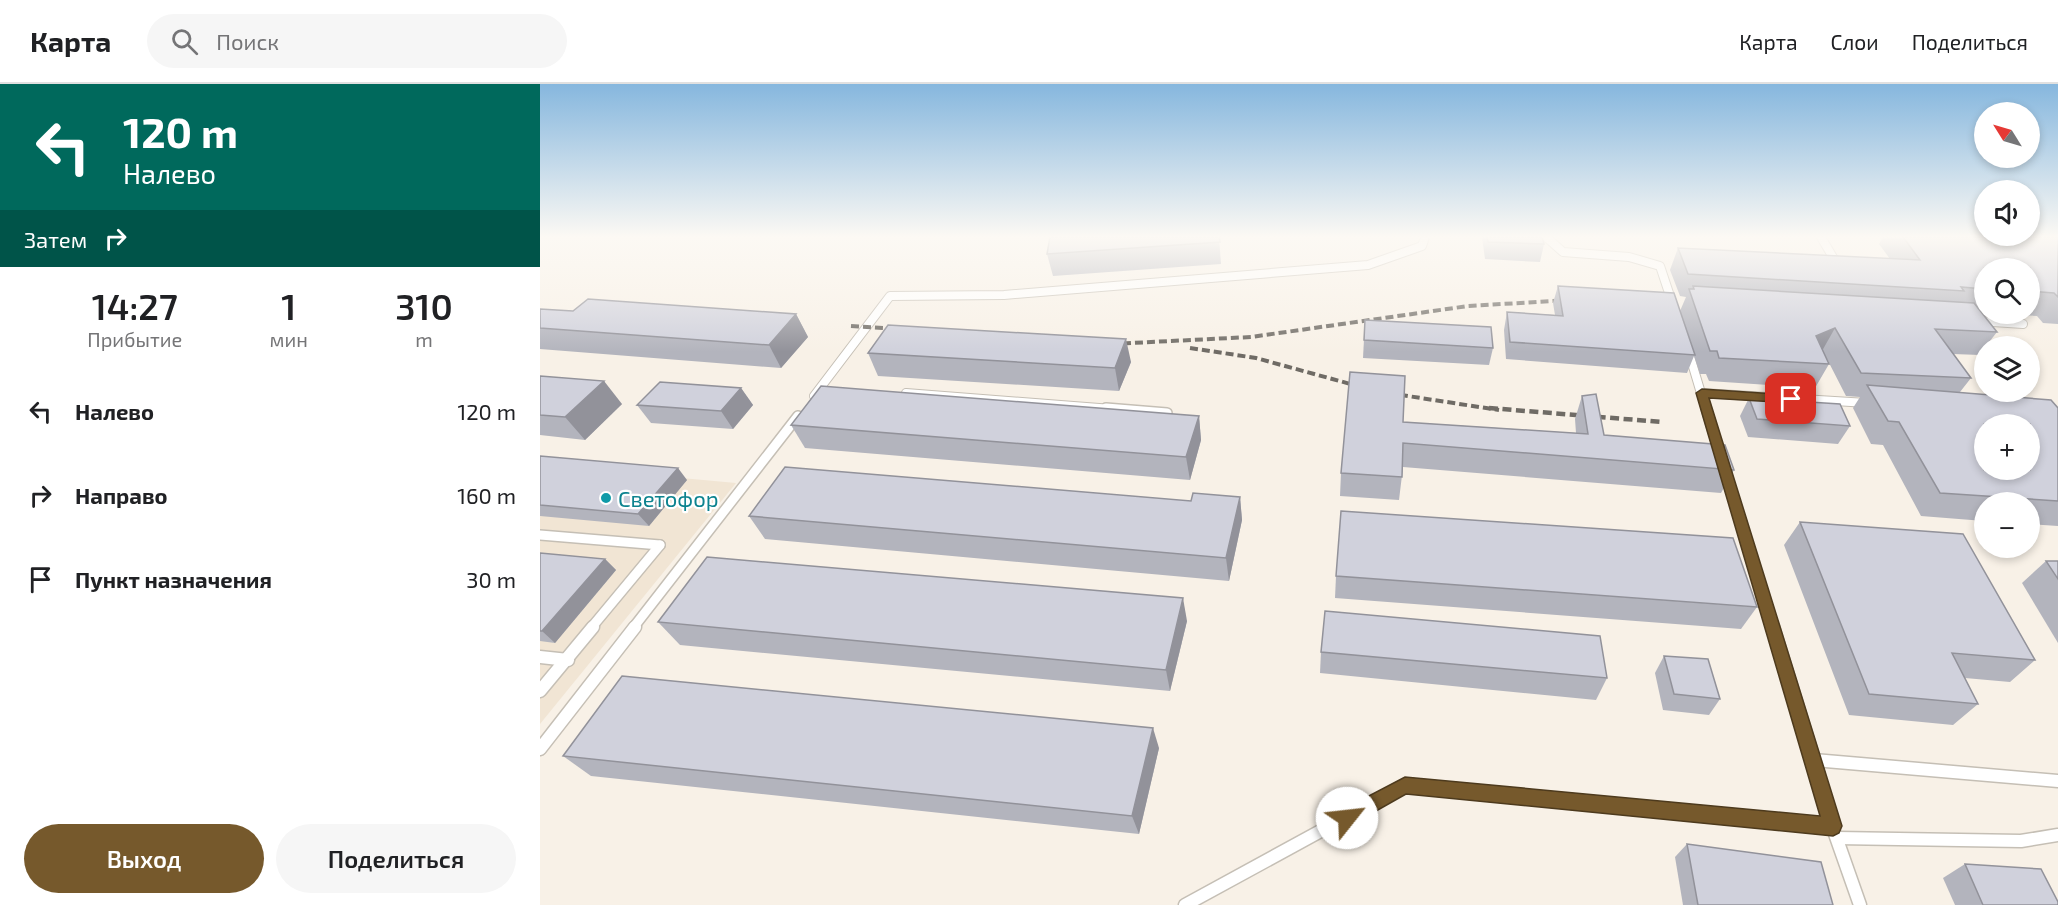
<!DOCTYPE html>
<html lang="ru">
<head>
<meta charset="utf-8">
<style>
  :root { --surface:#fff; --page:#f6f6f6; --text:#202124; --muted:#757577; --line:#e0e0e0; --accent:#76592c }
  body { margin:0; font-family:"Exo 2",sans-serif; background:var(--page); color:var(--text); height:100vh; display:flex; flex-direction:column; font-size:22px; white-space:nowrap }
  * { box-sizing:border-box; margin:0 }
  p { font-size:20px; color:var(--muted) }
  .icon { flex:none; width:33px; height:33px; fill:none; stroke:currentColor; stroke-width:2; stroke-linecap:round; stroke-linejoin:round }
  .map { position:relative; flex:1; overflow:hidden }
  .side { display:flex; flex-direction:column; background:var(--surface); width:540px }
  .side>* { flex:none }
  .top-card { background:#00695c; color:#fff; overflow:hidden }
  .needle { width:39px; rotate:307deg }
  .buttons { position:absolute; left:1434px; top:18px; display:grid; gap:12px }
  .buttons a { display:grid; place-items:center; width:66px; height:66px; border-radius:50%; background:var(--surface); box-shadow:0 3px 9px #0003; font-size:30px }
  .pin { position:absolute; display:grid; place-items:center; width:51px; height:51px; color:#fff; margin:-26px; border-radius:12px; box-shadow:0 3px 9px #0006 }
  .me { position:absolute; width:66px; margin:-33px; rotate:61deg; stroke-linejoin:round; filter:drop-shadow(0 0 4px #0008) }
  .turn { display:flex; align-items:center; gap:21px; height:126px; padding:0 24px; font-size:27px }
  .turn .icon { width:78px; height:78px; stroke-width:2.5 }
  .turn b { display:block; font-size:42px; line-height:51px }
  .then { display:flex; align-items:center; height:57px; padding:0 24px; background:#0003; gap:12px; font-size:22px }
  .eta { display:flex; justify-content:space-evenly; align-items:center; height:102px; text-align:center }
  .eta b { font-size:36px; font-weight:600; line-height:42px }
  .primary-button { display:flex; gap:12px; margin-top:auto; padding:12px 24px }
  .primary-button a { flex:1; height:69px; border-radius:36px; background:var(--accent); color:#fff; font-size:24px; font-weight:600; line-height:69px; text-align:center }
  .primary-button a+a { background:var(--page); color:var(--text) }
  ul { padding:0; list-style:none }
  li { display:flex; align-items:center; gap:18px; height:84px; padding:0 24px }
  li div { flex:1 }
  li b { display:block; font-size:22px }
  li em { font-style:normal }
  header { display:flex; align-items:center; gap:36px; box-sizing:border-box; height:84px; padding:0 30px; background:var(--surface); border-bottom:2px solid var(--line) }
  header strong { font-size:28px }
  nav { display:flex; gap:33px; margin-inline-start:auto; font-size:21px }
  .search { width:420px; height:54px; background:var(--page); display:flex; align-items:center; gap:15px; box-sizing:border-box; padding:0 21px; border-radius:33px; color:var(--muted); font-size:22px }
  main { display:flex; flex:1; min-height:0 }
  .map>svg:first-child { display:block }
  .built { fill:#f1e5d4 }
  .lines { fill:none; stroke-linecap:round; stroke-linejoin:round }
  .lane-far2-casing { stroke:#c5bfb5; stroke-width:10 }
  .lane-far1-casing { stroke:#c5bfb5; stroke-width:12 }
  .lane-casing { stroke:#c5bfb5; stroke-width:15 }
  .lane-far2 { stroke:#fff; stroke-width:8 }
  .lane-far1 { stroke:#fff; stroke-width:9 }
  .lane { stroke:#fff; stroke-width:12 }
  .rail-far1 { stroke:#6f6b65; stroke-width:4; stroke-dasharray:8 4; stroke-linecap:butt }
  .rail { stroke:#6f6b65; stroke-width:4.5; stroke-dasharray:9 4.5; stroke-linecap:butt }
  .wall { fill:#b3b4bd }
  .shaded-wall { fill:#92929a }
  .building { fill:#d0d1dc; stroke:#92929a; stroke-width:1.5; fill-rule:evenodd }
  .route { fill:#76592c; stroke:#4d3a1d; stroke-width:1.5 }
  .culture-dot { fill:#0f9aa8; stroke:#fff; stroke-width:2 }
  .labels { text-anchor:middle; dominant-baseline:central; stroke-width:4.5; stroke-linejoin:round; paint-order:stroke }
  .culture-label { font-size:22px; fill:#0d838f; stroke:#fff; text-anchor:start }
</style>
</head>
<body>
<header>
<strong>Карта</strong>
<div class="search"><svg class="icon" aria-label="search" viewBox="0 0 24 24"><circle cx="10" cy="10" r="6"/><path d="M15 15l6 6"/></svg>Поиск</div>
<nav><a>Карта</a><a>Слои</a><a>Поделиться</a></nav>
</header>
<main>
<section class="side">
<div class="top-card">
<div class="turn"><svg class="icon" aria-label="left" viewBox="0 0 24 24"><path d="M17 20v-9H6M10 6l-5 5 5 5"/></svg><div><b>120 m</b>Налево</div></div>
<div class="then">Затем<svg class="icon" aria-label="right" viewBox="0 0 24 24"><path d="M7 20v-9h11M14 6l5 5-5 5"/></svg></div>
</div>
<div class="eta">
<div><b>14:27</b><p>Прибытие</p></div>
<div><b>1</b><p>мин</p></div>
<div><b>310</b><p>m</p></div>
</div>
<ul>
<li><svg class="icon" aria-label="left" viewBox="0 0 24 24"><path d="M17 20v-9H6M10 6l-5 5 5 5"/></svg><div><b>Налево</b></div><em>120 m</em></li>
<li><svg class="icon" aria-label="right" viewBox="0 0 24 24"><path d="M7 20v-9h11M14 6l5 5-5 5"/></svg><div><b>Направо</b></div><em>160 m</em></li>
<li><svg class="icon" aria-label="arrive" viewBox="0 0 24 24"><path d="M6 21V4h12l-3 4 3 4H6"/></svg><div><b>Пункт назначения</b></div><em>30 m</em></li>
</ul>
<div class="primary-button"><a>Выход</a><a>Поделиться</a></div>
</section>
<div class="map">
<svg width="1518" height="821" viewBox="0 0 1518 821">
  <rect width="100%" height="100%" fill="#f8f1e7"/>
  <path class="built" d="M 0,381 L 196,399 L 0,640 Z"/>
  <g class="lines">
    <defs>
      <g id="lane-far2">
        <path d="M 1006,153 L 1023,168 L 1089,173 L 1120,182 L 1132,218"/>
        <path d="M 1281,153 L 1298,182"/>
        <path d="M 1438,237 L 1483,240"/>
        <path d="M 1149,269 L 1166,326"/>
        <path d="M 366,309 L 585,326"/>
        <path d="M 1162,309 L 1327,319"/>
        <path d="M 274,312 L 350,212 L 464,211 L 828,181 L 882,162 L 885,153"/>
      </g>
      <g id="lane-far1">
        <path d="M 566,324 L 627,329"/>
        <path d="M 1166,324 L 1180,370"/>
        <path d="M 1185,386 L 1234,544"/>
        <path d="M 0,451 L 120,461"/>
        <path d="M 51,544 L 120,461"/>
        <path d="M 93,544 L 258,332"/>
      </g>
      <g id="lane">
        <path d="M 1233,543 L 1274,676"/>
        <path d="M 0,573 L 28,576"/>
        <path d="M 0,607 L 53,543"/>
        <path d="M 0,665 L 95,543"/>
        <path d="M 1295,750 L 1320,821"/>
        <path d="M 1297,754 L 1481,757 L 1518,751"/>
        <path d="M 645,821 L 865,701 L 1293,742 L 1274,676 L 1518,697"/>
      </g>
    </defs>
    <use href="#lane-far2" class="lane-far2-casing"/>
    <use href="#lane-far1" class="lane-far1-casing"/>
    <use href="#lane" class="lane-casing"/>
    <use href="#lane-far2" class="lane-far2"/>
    <use href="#lane-far1" class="lane-far1"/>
    <use href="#lane" class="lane"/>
    <g class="rail-far1">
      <path d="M 311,242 L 362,245"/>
      <path d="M 571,260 L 711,253 L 928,222 L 1030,216"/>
      <path d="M 650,264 L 716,274 L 825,304"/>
      <path d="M 848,309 L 959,326"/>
    </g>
    <path class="rail" d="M 949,324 L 1122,338"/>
  </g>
  <g class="wall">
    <path d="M 679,153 L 681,180 L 513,192 L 507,170 Z"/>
    <path d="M 942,153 L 1002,153 L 1004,160 L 1000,178 L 945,175 Z"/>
    <path d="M 1343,153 L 1518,153 L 1518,240 L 1503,239 L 1497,232 L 1463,230 L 1490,230 L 1490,184 L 1444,184 L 1444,228 L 1441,228 L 1457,248 L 1446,262 L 1444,262 L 1444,265 L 1440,271 L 1413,270 L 1431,294 L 1420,308 L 1518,324 L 1518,442 L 1490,440 L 1490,418 L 1444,418 L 1444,437 L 1381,432 L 1343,361 L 1331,360 L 1313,324 L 1320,313 L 1306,312 L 1285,271 L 1289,280 L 1275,304 L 1169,297 L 1166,290 L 1160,290 L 1154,272 L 1147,289 L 966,275 L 964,246 L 967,228 L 1015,231 L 1013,219 L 1018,202 L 1140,227 L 1146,213 L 1140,212 L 1130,186 L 1138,164 L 1350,175 L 1339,160 Z"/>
    <path d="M 0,225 L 33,227 L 256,230 L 268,253 L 241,284 L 0,265 Z"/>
    <path d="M 825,236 L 953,264 L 949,281 L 823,274 Z"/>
    <path d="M 328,269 L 591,278 L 579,307 L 338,292 Z"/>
    <path d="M 0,292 L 82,320 L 45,356 L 0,351 Z"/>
    <path d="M 201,304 L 213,321 L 193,345 L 111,339 L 97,321 Z"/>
    <path d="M 1042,312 L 1064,351 L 1194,386 L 1181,409 L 863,383 L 859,416 L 800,412 L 801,389 L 863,338 L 1036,349 L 1035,335 Z"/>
    <path d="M 1209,314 L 1310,342 L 1298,360 L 1208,353 L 1200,332 Z"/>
    <path d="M 659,332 L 661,356 L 650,396 L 265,364 L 251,341 Z"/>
    <path d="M 0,372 L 147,396 L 109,442 L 0,432 Z"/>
    <path d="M 700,413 L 702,436 L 689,497 L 225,455 L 209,432 L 651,417 Z"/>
    <path d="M 1260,438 L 1495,576 L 1470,598 L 1425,594 L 1438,620 L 1413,641 L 1309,631 L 1244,461 Z"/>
    <path d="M 0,469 L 65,475 L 76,486 L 15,559 L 0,557 Z"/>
    <path d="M 1506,477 L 1518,477 L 1518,559 L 1482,499 Z"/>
    <path d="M 796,492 L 1217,523 L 1201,545 L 795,514 Z"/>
    <path d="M 647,537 L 630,607 L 140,561 L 118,538 Z"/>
    <path d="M 781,568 L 1067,594 L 1056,616 L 780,589 Z"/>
    <path d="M 1124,572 L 1180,615 L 1169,631 L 1123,626 L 1115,589 Z"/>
    <path d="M 619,664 L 599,750 L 51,692 L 23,672 Z"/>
    <path d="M 1147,760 L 1293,821 L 1143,821 L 1135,773 Z"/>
    <path d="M 1425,780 L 1518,821 L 1415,821 L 1403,794 Z"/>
  </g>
  <g class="shaded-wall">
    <path d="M 256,230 L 268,253 L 241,284 L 229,261 Z"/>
    <path d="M 1295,244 L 1282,267 L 1276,252 Z"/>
    <path d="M 586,255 L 591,278 L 579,307 L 575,284 Z"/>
    <path d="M 64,297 L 82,320 L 45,356 L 25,333 Z"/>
    <path d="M 201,304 L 213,321 L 193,345 L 181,327 Z"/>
    <path d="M 659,332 L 661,356 L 650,396 L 646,373 Z"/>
    <path d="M 138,384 L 147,396 L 109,442 L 98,430 Z"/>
    <path d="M 700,413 L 702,436 L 689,497 L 686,474 Z"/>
    <path d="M 65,475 L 76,486 L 15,559 L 2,547 Z"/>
    <path d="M 643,514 L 647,537 L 630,607 L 626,586 Z"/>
    <path d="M 613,644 L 619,664 L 599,750 L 592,732 Z"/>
  </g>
  <g class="building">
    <path d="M 510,153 L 679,153 L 680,158 L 507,170 Z"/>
    <path d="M 947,153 L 1002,153 L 1004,160 L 948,158 Z"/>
    <path d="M 1363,153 L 1518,153 L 1518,213 L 1514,209 L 1490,207 L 1490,184 L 1444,184 L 1444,205 L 1421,203 L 1424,207 L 1148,190 L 1138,164 L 1380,176 Z"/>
    <path d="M 1018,202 L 1134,209 L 1155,271 L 970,258 L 967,228 L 1023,232 Z"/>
    <path d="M 1153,202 L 1434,219 L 1457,248 L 1395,245 L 1431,294 L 1321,289 L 1295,244 L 1276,252 L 1289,280 L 1179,274 L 1177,267 L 1170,267 L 1149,205 L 1154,205 Z"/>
    <path d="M 48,215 L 256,230 L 229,261 L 0,244 L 0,225 L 33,227 Z"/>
    <path d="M 825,236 L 951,243 L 953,264 L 824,256 Z"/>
    <path d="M 348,241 L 586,255 L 575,284 L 328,269 Z"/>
    <path d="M 810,288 L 865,292 L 863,338 L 1048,350 L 1042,312 L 1056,310 L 1064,351 L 1185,361 L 1194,386 L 863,359 L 862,393 L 801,389 Z"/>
    <path d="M 0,292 L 64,297 L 25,333 L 0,331 Z"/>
    <path d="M 120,298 L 201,304 L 181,327 L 97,321 Z"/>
    <path d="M 1327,301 L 1511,316 L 1518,324 L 1518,417 L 1400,409 L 1359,338 L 1348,337 ZM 1444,340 L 1490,340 L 1490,386 L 1444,386 Z"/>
    <path d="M 281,302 L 659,332 L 646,373 L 251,341 Z"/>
    <path d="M 1209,314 L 1300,320 L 1310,342 L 1217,335 Z"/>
    <path d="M 0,372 L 138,384 L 98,430 L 0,421 Z"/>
    <path d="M 245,383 L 651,417 L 653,409 L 700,413 L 686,474 L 209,432 Z"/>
    <path d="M 801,427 L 1193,454 L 1217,523 L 796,492 Z"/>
    <path d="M 1260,438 L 1423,450 L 1495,576 L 1412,569 L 1438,620 L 1329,610 Z"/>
    <path d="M 0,469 L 65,475 L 2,547 L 0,547 Z"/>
    <path d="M 167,473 L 643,514 L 626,586 L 118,538 Z"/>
    <path d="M 1506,477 L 1518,477 L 1518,495 Z"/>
    <path d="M 785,527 L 1060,552 L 1067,594 L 781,568 Z"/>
    <path d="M 1124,572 L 1168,575 L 1180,615 L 1134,610 Z"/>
    <path d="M 82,592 L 613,644 L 592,732 L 23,672 Z"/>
    <path d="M 1147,760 L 1281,778 L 1293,821 L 1158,821 Z"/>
    <path d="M 1425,780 L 1501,785 L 1518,818 L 1518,821 L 1443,821 Z"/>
  </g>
  <linearGradient id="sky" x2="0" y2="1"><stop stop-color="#86b7de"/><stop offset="0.57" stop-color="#fcf9f4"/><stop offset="1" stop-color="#fcf9f4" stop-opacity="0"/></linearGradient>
  <rect width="1518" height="268" fill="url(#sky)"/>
  <path class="route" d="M 1162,305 L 1251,311 L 1257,315 L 1251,319 L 1169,314 L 1302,742 L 1299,749 L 1293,752 L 866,710 L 813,740 L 807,743 L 800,740 L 798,734 L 800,727 L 865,693 L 1280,732 L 1156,309 Z"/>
  <circle class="culture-dot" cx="66" cy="414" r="6"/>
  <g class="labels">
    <g class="culture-label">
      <text x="78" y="414">Светофор</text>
    </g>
  </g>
</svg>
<div class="buttons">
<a><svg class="needle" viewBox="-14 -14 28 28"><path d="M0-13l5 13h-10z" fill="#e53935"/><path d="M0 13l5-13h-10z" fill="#757577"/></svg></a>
<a><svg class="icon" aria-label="sound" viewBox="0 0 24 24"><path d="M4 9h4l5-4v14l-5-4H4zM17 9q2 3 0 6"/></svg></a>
<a><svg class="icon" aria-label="search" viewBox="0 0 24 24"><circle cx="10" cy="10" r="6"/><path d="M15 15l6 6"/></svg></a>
<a><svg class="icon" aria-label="layers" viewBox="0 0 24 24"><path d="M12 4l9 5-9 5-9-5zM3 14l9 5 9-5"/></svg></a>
<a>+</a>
<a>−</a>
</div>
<div class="pin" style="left:1251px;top:315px;background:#d93025"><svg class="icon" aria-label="arrive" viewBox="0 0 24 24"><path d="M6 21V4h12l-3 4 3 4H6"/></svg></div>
<svg class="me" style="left:807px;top:734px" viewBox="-20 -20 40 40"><circle r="19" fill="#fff"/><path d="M0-13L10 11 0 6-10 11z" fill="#76592c"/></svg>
</div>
</main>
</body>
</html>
